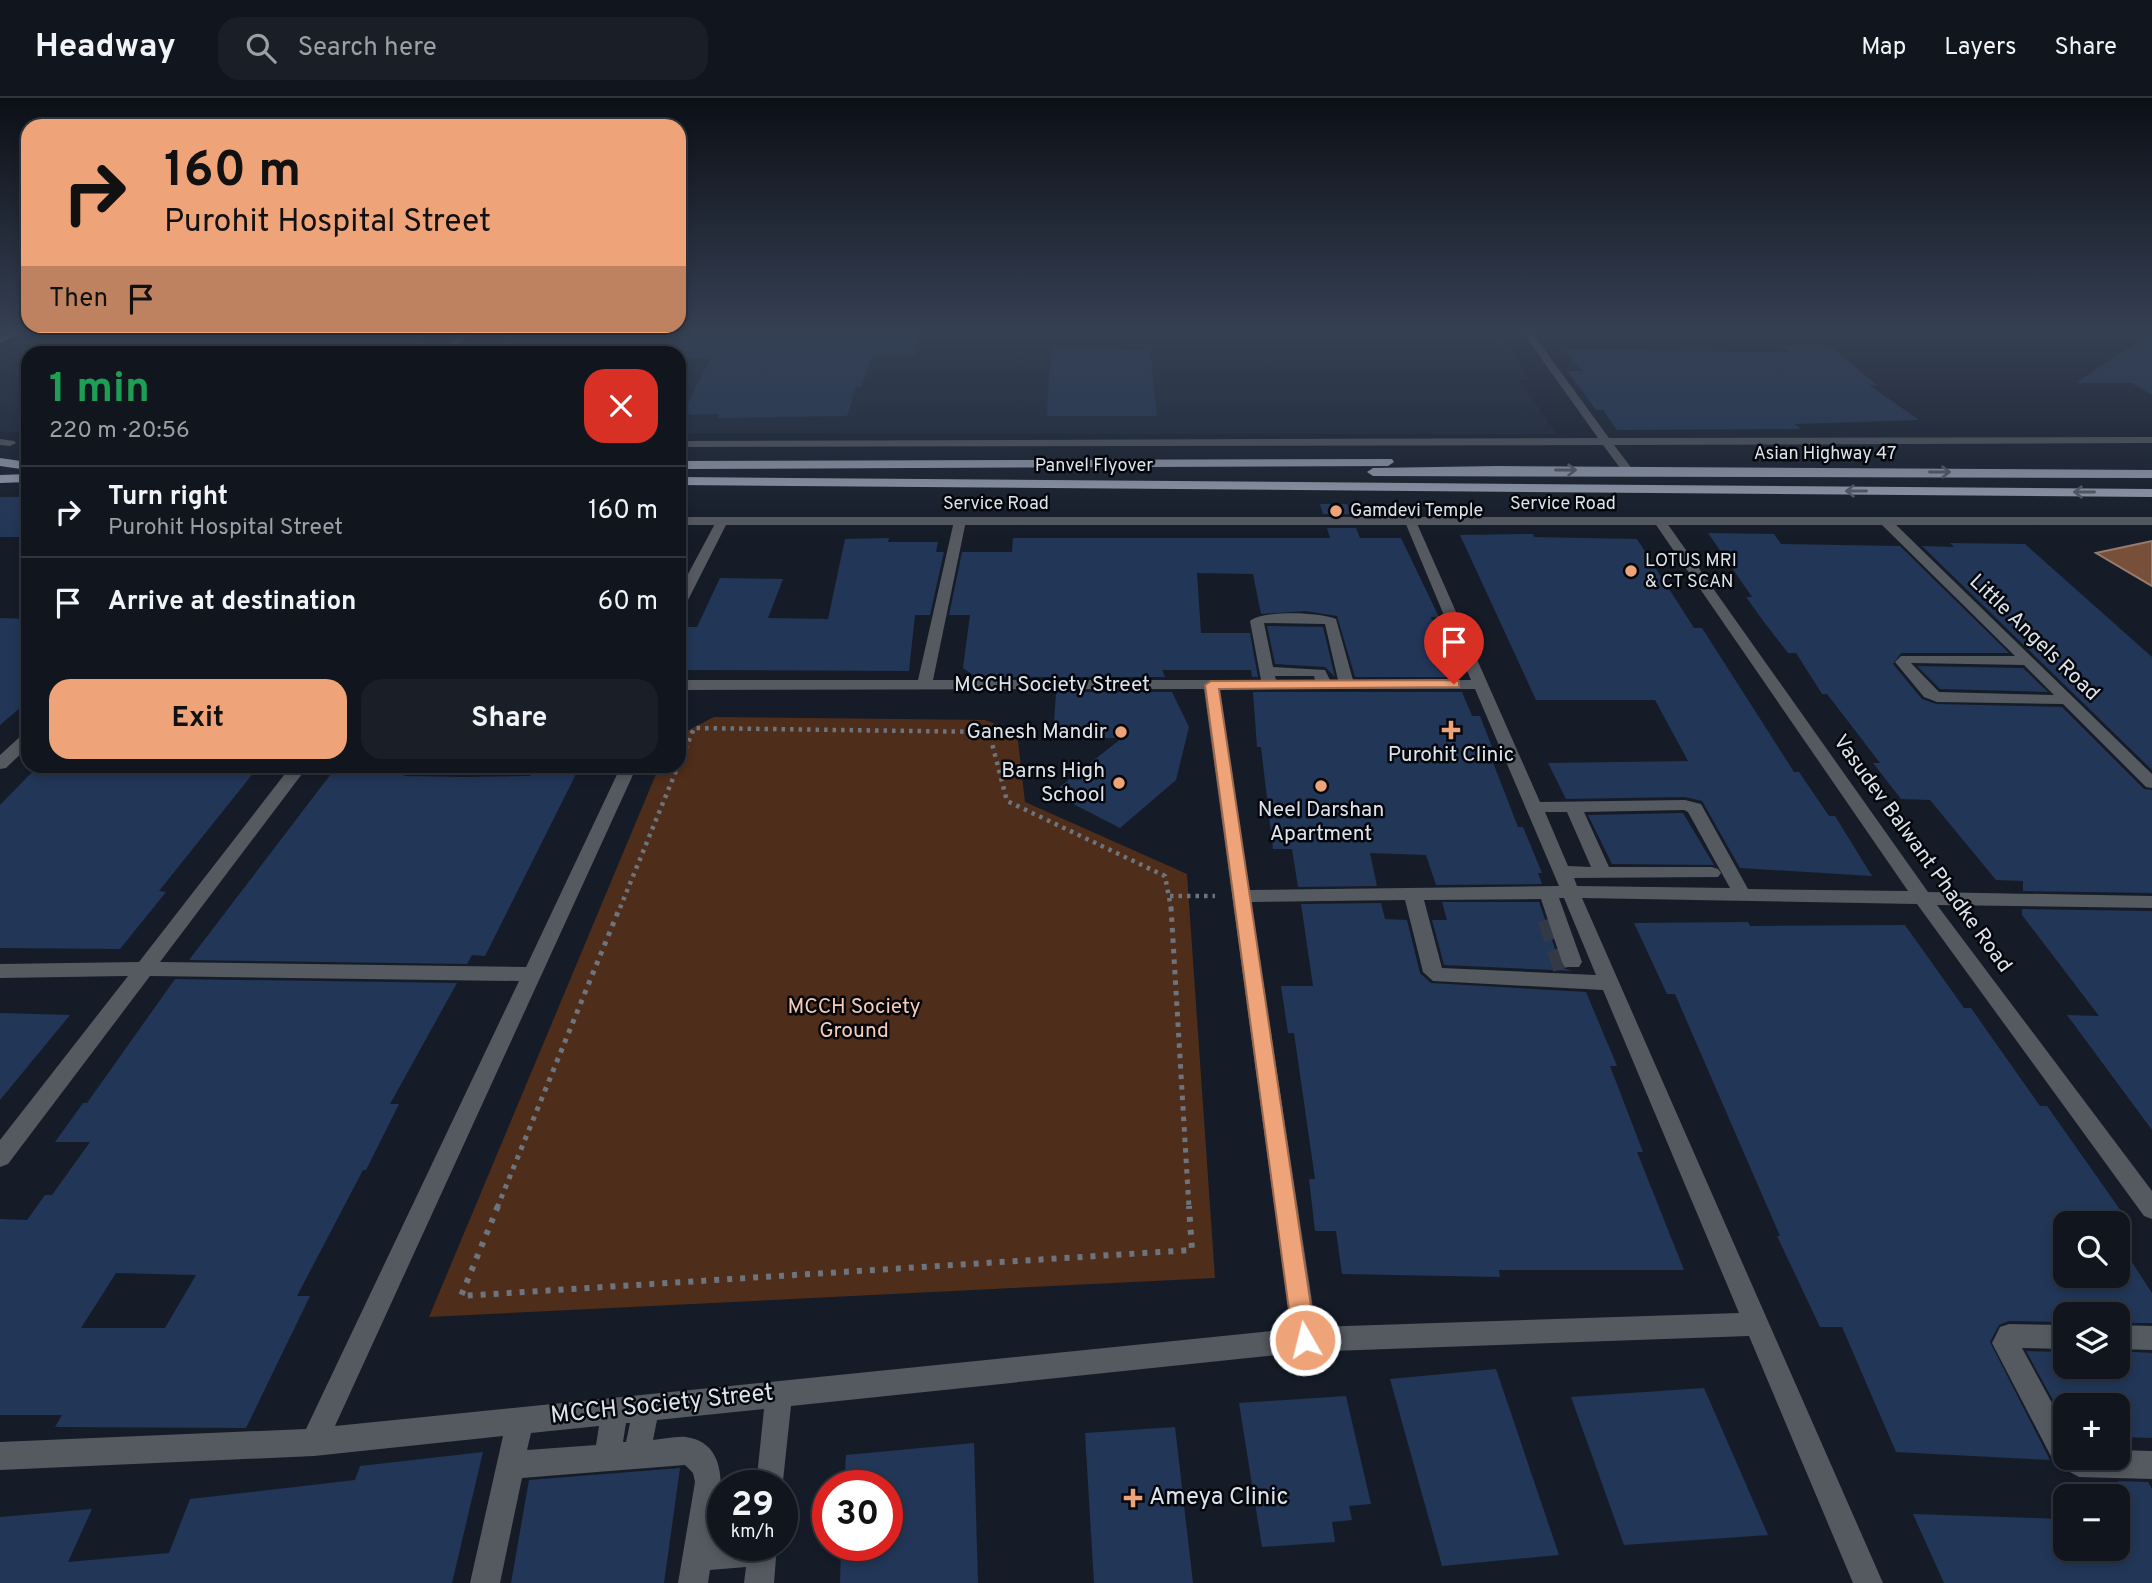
<!DOCTYPE html>
<html lang="en">
<head>
<meta charset="utf-8">
<style>
  :root { --surface:#10151e; --page:#191e27; --text:#f1f3f6; --muted:#9c9fa4; --line:#30343c; --accent:#efa378 }
  body { margin:0; font-family:Overpass,sans-serif; background:var(--page); color:var(--text); height:100vh; display:flex; flex-direction:column; font-size:26px; white-space:nowrap }
  * { box-sizing:border-box; margin:0 }
  p { font-size:23px; color:var(--muted) }
  .icon { flex:none; width:38px; height:38px; fill:none; stroke:currentColor; stroke-width:2; stroke-linecap:round; stroke-linejoin:round }
  .map { position:relative; flex:1; overflow:hidden }
  .side { position:absolute; left:21px; top:248px; width:665px; height:427px; display:flex; flex-direction:column; background:var(--surface); border-radius:21px; box-shadow:0 4px 10px #0003,0 0 0 2px var(--line) }
  .side>* { flex:none }
  .banner { position:absolute; left:21px; top:21px; width:665px; height:214px; border-radius:21px; box-shadow:0 4px 10px #0003,0 0 0 2px var(--line); background:#efa378; color:#111; overflow:hidden }
  .controls { position:absolute; left:2053px; top:1113px; display:grid; gap:14px }
  .controls a { display:grid; place-items:center; width:77px; height:77px; border-radius:14px; background:var(--surface); box-shadow:0 4px 10px #0003,0 0 0 2px var(--line); font-size:35px }
  .speed { position:absolute; left:707px; top:1372px; display:flex; gap:14px; font-size:35px; font-weight:700; text-align:center }
  .speed>* { display:grid; place-content:center; width:91px; height:91px; border-radius:50%; background:var(--surface); box-shadow:0 4px 10px #0003,0 0 0 2px var(--line); line-height:1 }
  .speed small { font-size:18px; font-weight:400 }
  .speed .limit { border:10px solid #d22; background:#fff; color:#111 }
  .pin { position:absolute; display:grid; place-items:center; width:60px; height:60px; color:#fff; margin:-72px -30px; border-radius:50% 50% 50% 0; rotate:-45deg; box-shadow:0 0 7px #0007 }
  .pin .icon { rotate:45deg }
  .me { position:absolute; width:77px; margin:-38px; rotate:352deg; stroke-linejoin:round; filter:drop-shadow(0 0 5px #0008) }
  .turn { display:flex; align-items:center; gap:24px; height:147px; padding:0 28px; font-size:32px }
  .turn .icon { width:91px; height:91px; stroke-width:2.5 }
  .turn b { display:block; font-size:49px; line-height:60px }
  .then { display:flex; align-items:center; height:66px; padding:0 28px; background:#0003; gap:14px; font-size:26px }
  .round { display:grid; place-items:center; flex:none; width:74px; height:74px; border-radius:21px; background:var(--page) }
  .summary { display:flex; align-items:center; justify-content:space-between; height:119px; padding:0 28px }
  h1 { font-size:42px; font-weight:700; line-height:52px; color:#1e9e55 }
  .cta { display:flex; gap:14px; margin-top:auto; padding:14px 28px }
  .cta a { flex:1; height:80px; border-radius:21px; background:var(--accent); color:#111; font-size:28px; font-weight:700; line-height:80px; text-align:center }
  .cta a+a { background:var(--page); color:var(--text) }
  ul { padding:0; list-style:none }
  li { display:flex; align-items:center; gap:21px; height:91px; padding:0 28px; border-top:2px solid var(--line) }
  li div { flex:1 }
  li b { display:block; font-size:26px }
  li em { font-style:normal }
  header { display:flex; align-items:center; gap:42px; box-sizing:border-box; height:98px; padding:0 35px; background:var(--surface); border-bottom:2px solid var(--line) }
  header strong { font-size:33px }
  nav { display:flex; gap:38px; margin-inline-start:auto; font-size:24px }
  .search { width:490px; height:63px; background:var(--page); display:flex; align-items:center; gap:18px; box-sizing:border-box; padding:0 24px; border-radius:21px; color:var(--muted); font-size:26px }
  .map>svg:first-child { display:block }
  .built { fill:#1a2435 }
  .green { fill:#4e2d1a }
  .water { fill:#784f38; stroke:#967b6e; stroke-width:2 }
  .building { fill:#223657; fill-rule:evenodd }
  .lines { fill:none; stroke-linecap:round; stroke-linejoin:round }
  .minor-tunnel { stroke:#333a45; stroke-width:21; stroke-dasharray:21 10; stroke-linecap:butt }
  .path-far2 { stroke:#6d747e; stroke-width:4.5; stroke-dasharray:3.5 5; stroke-linecap:butt }
  .path-far1 { stroke:#6d747e; stroke-width:5; stroke-dasharray:4.5 6; stroke-linecap:butt }
  .path { stroke:#6d747e; stroke-width:6; stroke-dasharray:5 8; stroke-linecap:butt }
  .minor { fill:#555960; fill-rule:evenodd }
  .tertiary { fill:#555960; fill-rule:evenodd }
  .secondary { fill:#757c86; fill-rule:evenodd }
  .trunk { fill:#9aa3b2; fill-rule:evenodd }
  .oneway { stroke:#575d67 }
  .route { fill:#efa378; stroke:#9b6a4e; stroke-width:2 }
  .poi-dot { fill:#efa378; stroke:#05070c; stroke-width:2.5 }
  .labels { text-anchor:middle; dominant-baseline:central; stroke-width:5; stroke-linejoin:round; paint-order:stroke }
  .far-street-label { font-size:18px; fill:#dde3eb; stroke:#05070c }
  .far-poi-label { font-size:18px; fill:#dde3eb; stroke:#05070c; text-anchor:start }
  .street-label { font-size:21px; fill:#dde3eb; stroke:#05070c }
  .poi-label { font-size:21px; fill:#dde3eb; stroke:#05070c; text-anchor:end }
  .park-label { font-size:21px; fill:#f7ccb6; stroke:#05070c }
  .near-street-label { font-size:24px; fill:#dde3eb; stroke:#05070c }
  .near-poi-label { font-size:24px; fill:#dde3eb; stroke:#05070c; text-anchor:start }
</style>
</head>
<body>
<header>
<strong>Headway</strong>
<div class="search"><svg class="icon" aria-label="search" viewBox="0 0 24 24"><circle cx="10" cy="10" r="6"/><path d="M15 15l6 6"/></svg>Search here</div>
<nav><a>Map</a><a>Layers</a><a>Share</a></nav>
</header>
<div class="map">
<svg width="2152" height="1485" viewBox="0 0 2152 1485">
  <rect width="100%" height="100%" fill="#151c28"/>
  <g class="built">
    <path d="M 36,232 L 434,232 L 408,255 L 28,256 L 28,334 L 0,334 L 0,250 Z"/>
    <path d="M 511,232 L 1496,232 L 1532,282 L 1519,282 L 1557,336 L 679,335 L 679,256 L 488,256 Z"/>
  </g>
  <path class="green" d="M 714,619 L 985,622 L 1017,634 L 1025,704 L 1187,776 L 1215,1180 L 429,1219 L 659,669 L 679,668 L 679,637 Z"/>
  <path class="water" d="M 2152,443 L 2152,488 L 2096,455 Z"/>
  <g class="building">
    <path d="M 719,232 L 919,232 L 914,258 L 872,258 L 861,289 L 856,289 L 847,318 L 717,320 L 719,316 L 682,317 L 710,261 L 679,261 L 679,233 Z"/>
    <path d="M 2152,234 L 2152,297 L 2132,285 L 2076,285 Z"/>
    <path d="M 1780,247 L 1828,247 L 1877,287 L 1869,287 L 1919,322 L 1795,326 L 1801,331 L 1617,332 L 1603,312 L 1596,312 L 1567,273 L 1582,273 L 1565,251 L 1789,255 Z"/>
    <path d="M 1051,249 L 1150,252 L 1157,318 L 1047,318 Z"/>
    <rect x="0" y="399" width="28" height="40"/>
    <path d="M 1320,406 L 1347,406 L 1351,416 L 1323,416 Z"/>
    <path d="M 1327,430 L 1356,430 L 1360,440 L 1401,440 L 1439,519 L 1431,519 L 1456,579 L 1355,579 L 1337,518 L 1305,513 L 1261,516 L 1253,476 L 1197,475 L 1201,535 L 1250,535 L 1258,579 L 1252,579 L 1251,572 L 1162,572 L 1165,579 L 976,579 L 963,570 L 970,517 L 949,517 L 962,454 L 1012,454 L 1013,440 L 1330,440 Z"/>
    <path d="M 1708,435 L 1774,436 L 1781,446 L 1900,448 L 2009,555 L 1901,555 L 1893,566 L 1922,601 L 1936,606 L 2062,609 L 2144,691 L 2152,692 L 2152,795 L 2023,793 L 2023,783 L 1996,782 L 1930,702 L 1901,701 L 1873,665 L 1880,665 L 1827,596 L 1822,596 L 1796,555 L 1788,555 L 1764,524 L 1746,499 L 1752,499 Z"/>
    <path d="M 1533,436 L 1534,439 L 1637,441 L 1694,530 L 1702,530 L 1794,674 L 1799,674 L 1829,718 L 1835,718 L 1872,778 L 1740,770 L 1702,703 L 1685,699 L 1566,701 L 1548,665 L 1688,663 L 1655,602 L 1536,602 L 1460,437 Z"/>
    <path d="M 889,440 L 888,444 L 938,444 L 936,454 L 944,454 L 930,517 L 915,517 L 909,573 L 679,572 L 679,529 L 697,529 L 720,480 L 783,481 L 768,520 L 828,521 L 845,441 Z"/>
    <path d="M 1950,445 L 2025,446 L 2152,559 L 2152,672 L 1922,448 L 1954,449 Z"/>
    <path d="M 0,520 L 28,521 L 28,603 L 0,627 Z"/>
    <path d="M 1267,528 L 1323,529 L 1335,579 L 1325,569 L 1275,566 Z"/>
    <path d="M 1917,568 L 2023,570 L 2048,594 L 1940,591 Z"/>
    <path d="M 1056,594 L 1172,594 L 1189,629 L 1176,682 L 1120,730 L 1052,695 L 1122,640 L 1053,640 Z"/>
    <path d="M 1253,594 L 1462,594 L 1472,618 L 1480,618 L 1492,649 L 1487,649 L 1518,729 L 1523,729 L 1542,775 L 1538,775 L 1542,786 L 1436,787 L 1426,757 L 1370,755 L 1377,788 L 1298,789 L 1292,751 L 1273,751 L 1261,649 L 1257,649 Z"/>
    <path d="M 38,668 L 259,668 L 159,793 L 166,794 L 120,851 L 0,850 L 0,707 Z"/>
    <path d="M 337,668 L 411,668 L 404,678 L 466,679 L 530,678 L 535,668 L 580,668 L 485,858 L 472,857 L 467,866 L 189,862 Z"/>
    <path d="M 1683,715 L 1714,767 L 1612,766 L 1588,717 Z"/>
    <path d="M 1442,804 L 1539,804 L 1560,865 L 1563,870 L 1572,873 L 1444,867 L 1432,822 L 1447,822 Z"/>
    <path d="M 1381,805 L 1385,821 L 1407,822 L 1420,875 L 1431,885 L 1586,894 L 1617,968 L 1610,968 L 1643,1054 L 1637,1054 L 1684,1172 L 1499,1172 L 1500,1179 L 1342,1176 L 1336,1133 L 1315,1133 L 1309,1081 L 1315,1081 L 1294,935 L 1288,935 L 1281,888 L 1313,888 L 1301,806 Z"/>
    <path d="M 2022,811 L 2152,813 L 2152,1032 L 2067,917 L 2099,918 L 2022,817 Z"/>
    <path d="M 1748,824 L 1750,828 L 1905,827 L 1964,910 L 1971,910 L 2040,1008 L 2047,1008 L 2121,1113 L 2065,1113 L 2065,1178 L 2118,1178 L 2118,1143 L 2152,1195 L 2152,1225 L 2118,1225 L 2118,1214 L 2065,1213 L 2065,1224 L 2009,1223 L 1999,1227 L 1990,1244 L 2050,1362 L 1896,1354 L 1842,1229 L 1820,1229 L 1777,1138 L 1780,1138 L 1675,896 L 1667,896 L 1634,825 Z"/>
    <path d="M 175,881 L 457,885 L 390,1006 L 399,1006 L 366,1072 L 363,1072 L 297,1198 L 310,1198 L 246,1330 L 55,1329 L 62,1317 L 0,1317 L 0,1121 L 27,1122 L 45,1097 L 52,1097 L 90,1044 L 55,1044 L 83,1005 L 87,1005 ZM 116,1175 L 196,1177 L 165,1230 L 81,1230 Z"/>
    <path d="M 0,915 L 70,917 L 0,1002 Z"/>
    <path d="M 2026,1253 L 2065,1254 L 2065,1269 L 2118,1269 L 2118,1253 L 2152,1255 L 2152,1340 L 2123,1339 L 2129,1350 L 2118,1350 L 2118,1307 L 2065,1307 L 2065,1324 Z"/>
    <path d="M 1496,1271 L 1559,1457 L 1442,1468 L 1390,1281 Z"/>
    <path d="M 1704,1290 L 1768,1437 L 1624,1447 L 1571,1299 Z"/>
    <path d="M 1346,1298 L 1371,1406 L 1349,1408 L 1352,1422 L 1332,1424 L 1335,1444 L 1262,1449 L 1239,1305 Z"/>
    <path d="M 1175,1329 L 1193,1485 L 1094,1485 L 1085,1335 Z"/>
    <path d="M 974,1345 L 978,1485 L 840,1485 L 841,1447 L 887,1447 L 887,1388 L 844,1388 L 846,1357 Z"/>
    <path d="M 483,1354 L 452,1485 L 0,1485 L 0,1419 L 92,1411 L 68,1464 L 169,1455 L 190,1401 L 355,1382 L 360,1368 Z"/>
    <path d="M 680,1370 L 664,1485 L 511,1485 L 529,1382 Z"/>
    <path d="M 2118,1383 L 2148,1384 L 2152,1391 L 2152,1485 L 1944,1485 L 1913,1416 L 2065,1421 L 2065,1451 L 2118,1451 Z"/>
  </g>
  <g class="lines">
    <path class="minor-tunnel" d="M 1548,821 L 1566,879"/>
    <g class="path-far2">
      <path d="M 679,667 L 694,630 L 989,634 L 1007,703 L 1165,778 L 1171,810"/>
      <path d="M 1170,798 L 1215,798"/>
      <path d="M 620,810 L 678,668"/>
    </g>
    <g class="path-far1">
      <path d="M 1171,809 L 1189,1110"/>
      <path d="M 497,1110 L 620,809"/>
    </g>
    <path class="path" d="M 498,1108 L 461,1198 L 1192,1152 L 1189,1108"/>
    <g class="minor">
      <path d="M 1521,232 L 1530,232 L 1609,340 L 2152,339 L 2152,345 L 1614,347 L 1633,372 L 1627,375 L 1623,374 L 1603,347 L 679,349 L 679,343 L 1598,340 Z"/>
      <path d="M 0,341 L 14,343 L 16,345 L 10,348 L 0,347 Z"/>
      <path d="M 960,419 L 966,423 L 933,582 L 1261,582 L 1250,523 C 1262,512 1321,514 1336,521 L 1353,582 L 1471,582 L 1405,424 L 1415,421 L 1540,704 L 1685,702 L 1701,706 L 1748,791 L 1908,793 L 1654,424 L 1664,421 L 1928,794 L 2152,798 L 2152,810 L 1937,807 L 2152,1093 L 2152,1121 L 2144,1118 L 1917,806 L 1582,800 L 1883,1485 L 1853,1485 L 1749,1238 L 1305,1254 L 791,1308 L 782,1392 L 782,1388 L 756,1388 L 764,1311 L 657,1322 L 653,1342 C 664,1341 676,1338 686,1339 C 736,1346 719,1411 714,1442 L 723,1442 L 723,1447 L 777,1447 L 774,1485 L 744,1485 L 746,1469 L 710,1472 L 708,1485 L 678,1485 L 695,1384 L 693,1375 L 685,1367 L 522,1380 L 500,1485 L 470,1485 L 503,1338 L 314,1358 L 0,1372 L 0,1344 L 306,1331 L 519,883 L 150,878 L 8,1066 L 0,1069 L 0,1042 L 128,878 L 0,880 L 0,866 L 139,864 L 291,668 L 308,668 L 160,864 L 526,869 L 621,668 L 637,668 L 335,1328 L 1291,1231 L 1204,591 L 679,592 L 679,582 L 918,582 L 954,423 ZM 1264,525 L 1325,526 L 1338,582 L 1330,582 L 1325,572 L 1273,569 ZM 1275,578 L 1314,578 L 1315,582 L 1276,582 ZM 1219,591 L 1475,591 L 1559,788 L 1249,792 ZM 1684,712 L 1688,714 L 1730,790 L 1577,788 L 1574,780 L 1718,779 L 1721,775 L 1718,771 L 1712,769 L 1609,769 L 1584,714 ZM 1545,714 L 1567,714 L 1591,769 L 1568,768 ZM 1559,800 L 1564,800 L 1596,877 L 1442,870 L 1424,802 L 1541,801 L 1562,864 L 1565,869 L 1579,869 L 1582,864 ZM 1405,802 L 1423,874 L 1433,883 L 1603,892 L 1739,1215 L 1316,1229 L 1251,804 ZM 626,1325 L 630,1325 L 626,1344 L 623,1344 ZM 599,1328 L 596,1347 L 527,1352 L 531,1335 Z"/>
      <path d="M 718,420 L 728,423 L 686,506 L 679,510 L 679,493 Z"/>
      <path d="M 1886,420 L 1890,421 L 2152,676 L 2152,690 L 2146,689 L 2063,606 L 1937,604 L 1924,599 L 1895,564 L 1901,558 L 2015,558 L 1882,427 L 1880,424 ZM 1911,565 L 2024,567 L 2054,597 L 1939,594 Z"/>
      <path d="M 2009,1226 L 2065,1227 L 2065,1251 L 2022,1250 L 2065,1329 L 2065,1360 L 2118,1360 L 2118,1352 L 2152,1353 L 2152,1381 L 2079,1379 L 2055,1366 L 1992,1245 L 2000,1229 Z"/>
      <path d="M 2118,1227 L 2152,1228 L 2152,1252 L 2118,1251 Z"/>
    </g>
    <g class="tertiary">
      <path d="M 464,232 L 474,232 L 449,256 L 438,256 Z"/>
      <rect x="679" y="419" width="1473" height="8"/>
      <path d="M 28,635 L 28,649 L 6,670 L 0,671 L 0,657 L 22,637 Z"/>
    </g>
    <path class="secondary" d="M 15,232 L 27,232 L 0,245 L 0,238 Z"/>
    <g class="trunk">
      <path d="M 0,360 L 28,364 L 28,372 L 0,368 Z"/>
      <path d="M 1392,361 L 1394,364 L 1388,368 L 679,371 L 679,363 Z"/>
      <path d="M 1498,368 L 2152,372 L 2152,380 L 1373,378 L 1367,374 L 1373,370 Z"/>
      <path d="M 28,376 L 28,384 L 0,385 L 0,377 Z"/>
      <path d="M 679,379 L 2152,391 L 2152,399 L 679,387 Z"/>
    </g>
  </g>
  <defs><path id="oneway-shaft" d="M-6 0H5M1.5-3L5.5 0L1.5 3" fill="none" stroke-width="1.6" stroke-linecap="round" stroke-linejoin="round" transform="scale(1.75)"/></defs>
  <g class="oneway">
    <use href="#oneway-shaft" transform="translate(1566 372)"/>
    <use href="#oneway-shaft" transform="translate(1940 374)"/>
    <use href="#oneway-shaft" transform="translate(1856 393) rotate(-180)"/>
    <use href="#oneway-shaft" transform="translate(2084 394) rotate(-180)"/>
  </g>
  <linearGradient id="sky" x2="0" y2="1"><stop stop-color="#0c0f16"/><stop offset="0.53" stop-color="#354053"/><stop offset="1" stop-color="#354053" stop-opacity="0"/></linearGradient>
  <rect width="2152" height="440" fill="url(#sky)"/>
  <path class="route" d="M 1454,582 L 1459,583 L 1459,589 L 1219,591 L 1316,1242 L 1313,1250 L 1305,1253 L 1297,1250 L 1293,1242 L 1205,587 L 1211,583 Z"/>
  <g class="poi-dot">
    <circle cx="1336" cy="413" r="7"/>
    <circle cx="1631" cy="473" r="7"/>
    <path d="M1447.5 621.5h7v7h7v7h-7v7h-7v-7h-7v-7h7z"/>
    <circle cx="1121" cy="634" r="7"/>
    <circle cx="1119" cy="685" r="7"/>
    <circle cx="1321" cy="688" r="7"/>
    <path d="M1129.5 1389.5h7v7h7v7h-7v7h-7v-7h-7v-7h7z"/>
  </g>
  <g class="labels">
    <g class="far-street-label">
      <text x="1825" y="356">Asian Highway 47</text>
      <text x="1094" y="368">Panvel Flyover</text>
      <text x="996" y="406">Service Road</text>
      <text x="1563" y="406">Service Road</text>
    </g>
    <g class="far-poi-label">
      <text x="1350" y="413">Gamdevi Temple</text>
      <text x="1645" y="463">LOTUS MRI<tspan x="1645" dy="21">&amp; CT SCAN</tspan></text>
    </g>
    <g class="street-label">
      <text transform="translate(2034 540) rotate(44)">Little Angels Road</text>
      <text x="1052" y="587">MCCH Society Street</text>
      <text transform="translate(1922 756) rotate(54)">Vasudev Balwant Phadke Road</text>
    </g>
    <g class="poi-label">
      <text x="1107" y="634">Ganesh Mandir</text>
      <text x="1451" y="657" text-anchor="middle">Purohit Clinic</text>
      <text x="1105" y="673">Barns High<tspan x="1105" dy="24">School</tspan></text>
      <text x="1321" y="712" text-anchor="middle">Neel Darshan<tspan x="1321" dy="24">Apartment</tspan></text>
    </g>
    <g class="park-label">
      <text x="854" y="909">MCCH Society<tspan x="854" dy="24">Ground</tspan></text>
    </g>
    <g class="near-street-label">
      <text transform="translate(662 1307) rotate(-6)">MCCH Society Street</text>
    </g>
    <g class="near-poi-label">
      <text x="1149" y="1400">Ameya Clinic</text>
    </g>
  </g>
</svg>
<div class="controls">
<a><svg class="icon" aria-label="search" viewBox="0 0 24 24"><circle cx="10" cy="10" r="6"/><path d="M15 15l6 6"/></svg></a>
<a><svg class="icon" aria-label="layers" viewBox="0 0 24 24"><path d="M12 4l9 5-9 5-9-5zM3 14l9 5 9-5"/></svg></a>
<a>+</a>
<a>−</a>
</div>
<div class="speed"><div>29<small>km/h</small></div><div class="limit">30</div></div>
<div class="pin" style="left:1454px;top:586px;background:#d93025"><svg class="icon" aria-label="arrive" viewBox="0 0 24 24"><path d="M6 21V4h12l-3 4 3 4H6"/></svg></div>
<svg class="me" style="left:1305px;top:1242px" viewBox="-20 -20 40 40"><circle r="17" fill="#efa378" stroke="#fff" stroke-width="3"/><path d="M0-11L8 9 0 5-8 9z" fill="#fff"/></svg>
<div class="banner">
<div class="turn"><svg class="icon" aria-label="right" viewBox="0 0 24 24"><path d="M7 20v-9h11M14 6l5 5-5 5"/></svg><div><b>160 m</b>Purohit Hospital Street</div></div>
<div class="then">Then<svg class="icon" aria-label="arrive" viewBox="0 0 24 24"><path d="M6 21V4h12l-3 4 3 4H6"/></svg></div>
</div>
<section class="side">
<div class="summary"><div><h1>1 min</h1><p>220 m · 20:56</p></div><a class="round" style="background:#d93025;color:#fff"><svg class="icon" aria-label="close" viewBox="0 0 24 24"><path d="M6 6l12 12M18 6L6 18"/></svg></a></div>
<ul>
<li><svg class="icon" aria-label="right" viewBox="0 0 24 24"><path d="M7 20v-9h11M14 6l5 5-5 5"/></svg><div><b>Turn right</b><p>Purohit Hospital Street</p></div><em>160 m</em></li>
<li><svg class="icon" aria-label="arrive" viewBox="0 0 24 24"><path d="M6 21V4h12l-3 4 3 4H6"/></svg><div><b>Arrive at destination</b></div><em>60 m</em></li>
</ul>
<div class="cta"><a>Exit</a><a>Share</a></div>
</section>
</div>
</body>
</html>
